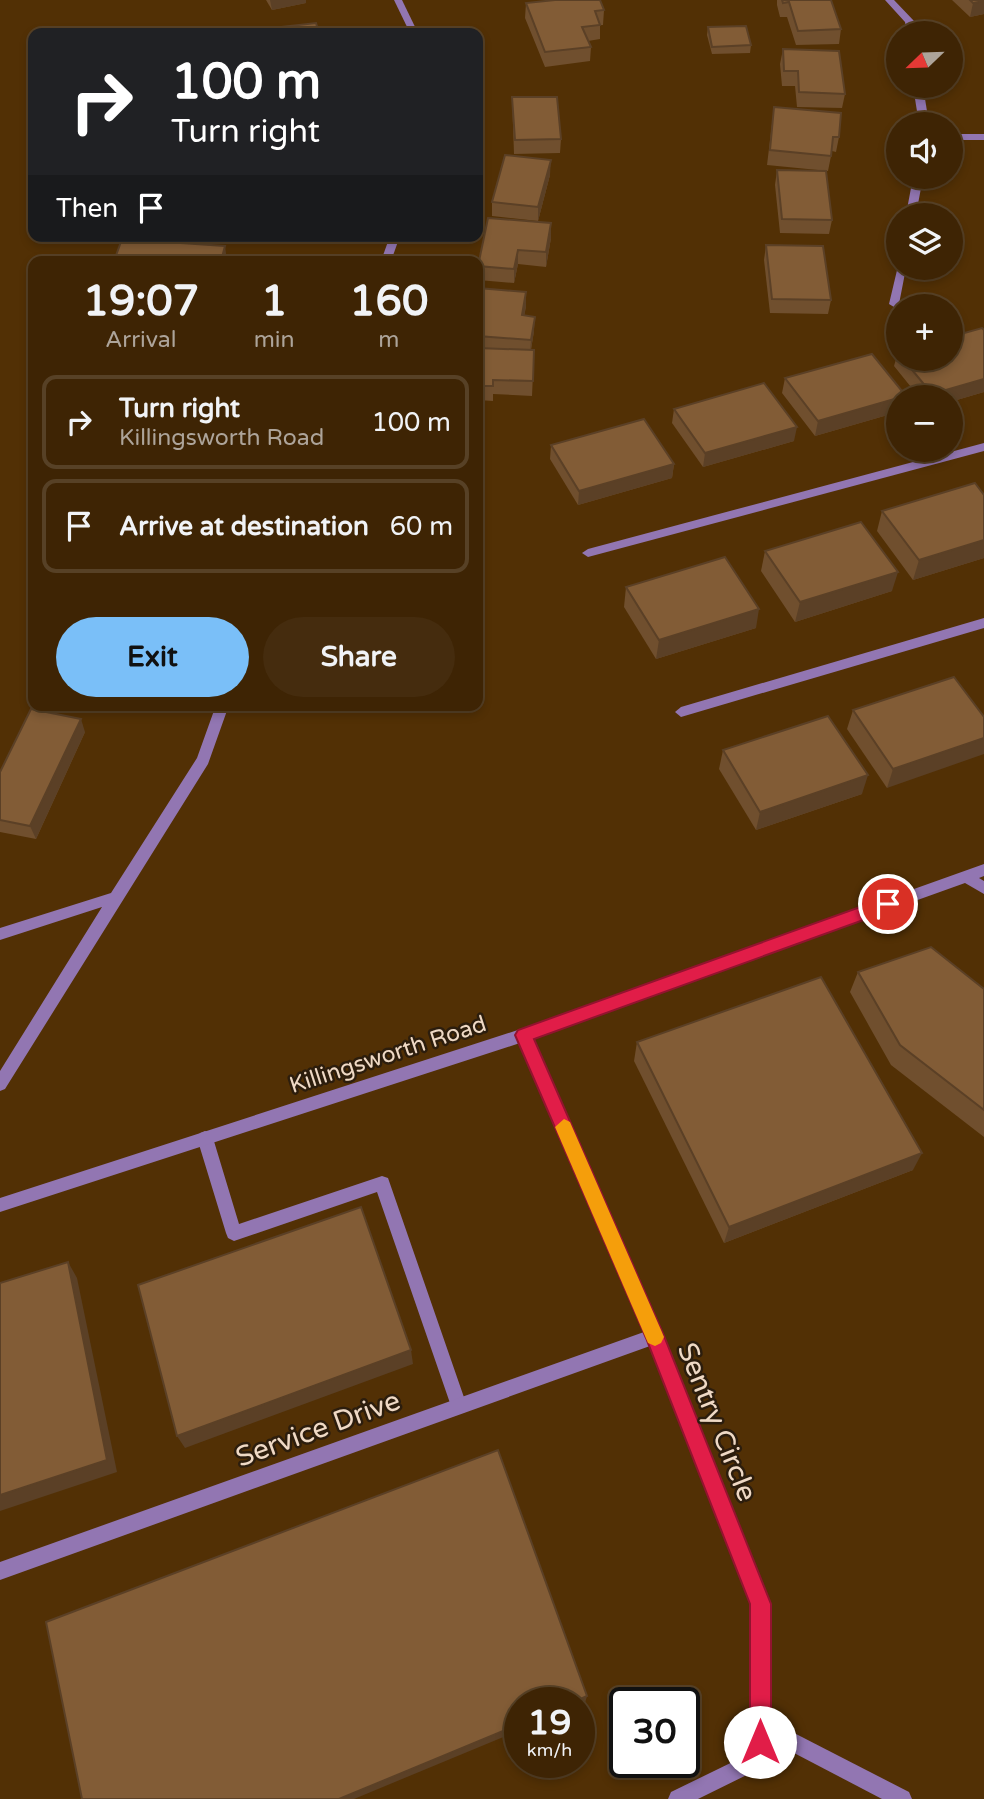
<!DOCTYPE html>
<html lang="en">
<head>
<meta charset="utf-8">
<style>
  :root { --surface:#3e2404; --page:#452c0e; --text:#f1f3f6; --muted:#ada49a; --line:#574126; --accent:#7abff8 }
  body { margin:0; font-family:"Varela Round",sans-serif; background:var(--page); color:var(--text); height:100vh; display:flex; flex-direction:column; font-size:26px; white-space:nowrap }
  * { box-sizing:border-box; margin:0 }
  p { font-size:23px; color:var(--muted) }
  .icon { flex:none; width:38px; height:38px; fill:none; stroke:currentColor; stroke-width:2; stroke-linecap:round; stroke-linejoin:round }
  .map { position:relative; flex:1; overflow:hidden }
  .panel { position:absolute; left:28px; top:256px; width:455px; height:455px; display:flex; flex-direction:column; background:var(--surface); border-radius:14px; box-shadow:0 4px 10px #0003,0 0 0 2px var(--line) }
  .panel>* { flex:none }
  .hud { position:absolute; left:28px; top:28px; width:455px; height:214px; border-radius:14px; box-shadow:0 4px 10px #0003,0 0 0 2px var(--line); background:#202124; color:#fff; overflow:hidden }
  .needle { width:46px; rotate:247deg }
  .tools { position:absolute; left:886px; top:21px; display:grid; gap:14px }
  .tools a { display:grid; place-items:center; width:77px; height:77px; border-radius:50%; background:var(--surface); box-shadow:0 4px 10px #0003,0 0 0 2px var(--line); font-size:35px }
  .speed { position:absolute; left:504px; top:1687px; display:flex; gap:14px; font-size:35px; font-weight:700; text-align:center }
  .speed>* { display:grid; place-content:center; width:91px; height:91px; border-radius:50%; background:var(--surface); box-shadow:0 4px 10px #0003,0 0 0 2px var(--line); line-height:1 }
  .speed small { font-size:18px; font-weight:400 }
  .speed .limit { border:4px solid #111; border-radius:10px; background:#fff; color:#111 }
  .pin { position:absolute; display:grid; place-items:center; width:60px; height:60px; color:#fff; margin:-30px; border:4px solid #fff; border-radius:50%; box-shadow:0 2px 7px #0007 }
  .me { position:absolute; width:77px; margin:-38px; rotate:0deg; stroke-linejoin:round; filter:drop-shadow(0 0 5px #0008) }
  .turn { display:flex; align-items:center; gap:24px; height:147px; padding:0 28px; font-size:32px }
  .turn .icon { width:91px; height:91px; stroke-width:2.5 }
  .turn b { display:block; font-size:49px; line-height:60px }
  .then { display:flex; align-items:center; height:66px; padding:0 28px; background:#0003; gap:14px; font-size:26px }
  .eta { display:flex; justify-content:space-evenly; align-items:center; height:119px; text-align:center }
  .eta b { font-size:42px; font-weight:800; line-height:49px }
  .action { display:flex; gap:14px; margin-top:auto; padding:14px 28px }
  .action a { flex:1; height:80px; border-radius:42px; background:var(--accent); color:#111; font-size:28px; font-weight:800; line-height:80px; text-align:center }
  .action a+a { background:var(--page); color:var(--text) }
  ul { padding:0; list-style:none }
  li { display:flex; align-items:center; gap:21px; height:94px; margin:0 14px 10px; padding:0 14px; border:4px solid var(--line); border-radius:14px }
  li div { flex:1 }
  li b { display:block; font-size:26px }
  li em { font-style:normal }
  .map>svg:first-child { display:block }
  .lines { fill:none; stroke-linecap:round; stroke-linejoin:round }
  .lane { fill:#9276b2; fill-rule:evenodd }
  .street { fill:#9276b2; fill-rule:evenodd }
  .wall { fill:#704f2e }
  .shaded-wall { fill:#5b4026 }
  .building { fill:#825c36; stroke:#5b4026; stroke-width:2 }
  .route { fill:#e11d48; stroke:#92132f; stroke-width:2 }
  .slow { fill:#f59e0b }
  .labels { text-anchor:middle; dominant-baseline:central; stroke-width:5; stroke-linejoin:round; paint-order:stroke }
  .street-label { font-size:23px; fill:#efd9c5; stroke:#2c1d0d }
  .near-street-label { font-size:28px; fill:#efd9c5; stroke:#2c1d0d }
</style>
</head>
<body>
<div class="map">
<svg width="984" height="1799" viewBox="0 0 984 1799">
  <rect width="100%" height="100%" fill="#523005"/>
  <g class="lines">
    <g class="lane">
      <path d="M 984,443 L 984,451 L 588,557 L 582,553 L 588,549 Z"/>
      <path d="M 984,618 L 984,628 L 681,717 L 675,712 L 681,707 Z"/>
      <path d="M 205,1131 L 210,1133 L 213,1138 L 239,1224 L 382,1176 L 388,1178 L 467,1406 L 465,1412 L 459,1414 L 453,1412 L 451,1406 L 377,1192 L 234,1241 L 228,1238 L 226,1233 L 197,1138 L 200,1133 Z"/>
      <path d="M 761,1716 L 909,1792 L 912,1799 L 882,1799 L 754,1732 L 752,1725 L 754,1718 Z"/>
    </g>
    <g class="street">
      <path d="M 394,0 L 402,0 L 418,33 L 410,33 Z"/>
      <path d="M 885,0 L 894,0 L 914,21 L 915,33 L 907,33 L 905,22 Z"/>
      <path d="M 913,86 L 923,86 L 929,124 L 919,124 Z"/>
      <rect x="950" y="134" width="34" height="6"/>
      <path d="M 913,177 L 923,177 L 916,215 L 906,215 Z"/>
      <path d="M 390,236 L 400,236 L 391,261 L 381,261 Z"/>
      <path d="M 898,266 L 898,268 L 906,268 L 899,304 L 894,307 L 889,304 Z"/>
      <path d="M 216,705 L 229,705 L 208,764 L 5,1089 L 0,1091 L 0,1071 L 102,907 L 0,940 L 0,928 L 111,893 L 197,758 Z"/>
      <path d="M 984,864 L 984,876 L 979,878 L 984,881 L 984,894 L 965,883 L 533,1038 L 662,1336 L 769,1604 L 769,1758 L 767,1765 L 698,1799 L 668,1799 L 671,1792 L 751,1753 L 751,1604 L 650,1346 L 0,1580 L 0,1562 L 644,1332 L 520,1043 L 0,1212 L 0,1198 L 524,1028 Z"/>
    </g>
  </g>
  <g class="wall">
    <path d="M 266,0 L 306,0 L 306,3 L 272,10 Z"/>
    <path d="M 777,0 L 831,0 L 841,29 L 839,44 L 796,45 L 787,17 L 780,17 L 777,5 Z"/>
    <path d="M 952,0 L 984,0 L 984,14 L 970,17 Z"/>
    <path d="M 526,3 L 604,10 L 603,25 L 600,25 L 600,39 L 588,41 L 591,47 L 590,61 L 545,67 L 525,18 Z"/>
    <path d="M 708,27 L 751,45 L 750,53 L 712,54 L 707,35 Z"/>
    <path d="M 783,49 L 845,94 L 842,108 L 797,107 L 795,86 L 782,86 L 780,64 Z"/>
    <path d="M 512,97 L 561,139 L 560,153 L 514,154 Z"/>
    <path d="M 774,107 L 839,137 L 836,152 L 832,151 L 828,171 L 767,165 Z"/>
    <path d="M 777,170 L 832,220 L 829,234 L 780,233 L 775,185 Z"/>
    <path d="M 550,175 L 538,221 L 492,216 L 492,202 Z"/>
    <path d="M 551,238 L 546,267 L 518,264 L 514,283 L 478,280 L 478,266 Z"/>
    <path d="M 766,245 L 831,300 L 828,314 L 770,313 L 764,260 Z"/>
    <path d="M 478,288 L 526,292 L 526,306 L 524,316 L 534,331 L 531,350 L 534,350 L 532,396 L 493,394 L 493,401 L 478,400 Z"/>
    <path d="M 984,330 L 984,392 L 950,402 L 950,397 L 919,397 L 894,366 L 898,352 L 898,359 L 950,359 Z"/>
    <path d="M 785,378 L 906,396 L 906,397 L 898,397 L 898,412 L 815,436 L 782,393 Z"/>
    <path d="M 674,409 L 794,441 L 703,467 L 672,423 Z"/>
    <path d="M 551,445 L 674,464 L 672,478 L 578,505 L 550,459 Z"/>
    <path d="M 984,495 L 984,558 L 913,580 L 877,531 L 882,511 Z"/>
    <path d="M 765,551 L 892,591 L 795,622 L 761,571 Z"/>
    <path d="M 626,587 L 756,628 L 656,659 L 624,607 Z"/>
    <path d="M 853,710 L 984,717 L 887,788 L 847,729 Z"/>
    <path d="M 85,732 L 36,839 L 0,832 L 0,772 Z"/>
    <path d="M 723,750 L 862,794 L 756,830 L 719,769 Z"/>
    <path d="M 858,972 L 984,989 L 984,1137 L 891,1065 L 850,992 Z"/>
    <path d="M 637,1042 L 913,1170 L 724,1243 L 634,1061 Z"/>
  </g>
  <g class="shaded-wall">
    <path d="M 270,0 L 306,0 L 306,3 L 272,10 Z"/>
    <path d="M 984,1 L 984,14 L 970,17 L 973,3 Z"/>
    <path d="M 551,160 L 550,175 L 538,221 L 538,207 Z"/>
    <path d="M 551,223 L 551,238 L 546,267 L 546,252 Z"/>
    <path d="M 225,246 L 227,261 L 221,261 Z"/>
    <path d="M 518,250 L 518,264 L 514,283 L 514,269 Z"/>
    <path d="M 526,292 L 526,306 L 522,330 L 522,315 Z"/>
    <path d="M 535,317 L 534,331 L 530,354 L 531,340 Z"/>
    <path d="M 984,379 L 984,392 L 950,402 L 950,397 L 931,397 L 932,394 Z"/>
    <path d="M 898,398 L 898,412 L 815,436 L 818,421 Z"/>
    <path d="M 797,427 L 794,441 L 703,467 L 705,453 Z"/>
    <path d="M 674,464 L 672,478 L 578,505 L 579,491 Z"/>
    <path d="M 984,540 L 984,558 L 913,580 L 919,560 Z"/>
    <path d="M 898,572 L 892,591 L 795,622 L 800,602 Z"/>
    <path d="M 759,609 L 756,628 L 656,659 L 659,640 Z"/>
    <path d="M 81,719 L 85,732 L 36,839 L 30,826 Z"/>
    <path d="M 984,738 L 984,754 L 887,788 L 893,769 Z"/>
    <path d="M 868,775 L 862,794 L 756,830 L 760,812 Z"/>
    <path d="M 922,1153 L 913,1170 L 724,1243 L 729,1227 Z"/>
    <path d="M 68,1262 L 77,1278 L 117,1472 L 0,1511 L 0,1495 Z"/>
    <path d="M 411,1350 L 413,1364 L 185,1448 L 177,1436 Z"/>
    <path d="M 587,1696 L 585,1703 L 579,1705 L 579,1703 L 572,1703 Z"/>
    <path d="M 520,1724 L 520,1730 L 354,1799 L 339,1799 Z"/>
  </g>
  <g class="building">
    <path d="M 555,0 L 600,0 L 604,10 L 595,11 L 600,25 L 582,27 L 591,47 L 545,52 L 526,3 Z"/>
    <path d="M 782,0 L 831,0 L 841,29 L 798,31 L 789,2 L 783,3 Z"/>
    <path d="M 970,0 L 984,0 L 984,1 L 973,3 Z"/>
    <path d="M 316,23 L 319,33 L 226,33 Z"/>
    <path d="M 746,26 L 751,45 L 712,47 L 708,27 Z"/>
    <path d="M 783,49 L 839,51 L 845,94 L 799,92 L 798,71 L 784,71 Z"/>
    <path d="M 512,97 L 557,97 L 561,139 L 515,140 Z"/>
    <path d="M 774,107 L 841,113 L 839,137 L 833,137 L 831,156 L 770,150 Z"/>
    <path d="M 505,155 L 551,160 L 538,207 L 492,202 Z"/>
    <path d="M 777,170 L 826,171 L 832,220 L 782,219 Z"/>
    <path d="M 488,218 L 551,223 L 546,252 L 518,250 L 514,269 L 478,266 Z"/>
    <path d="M 122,239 L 225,246 L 221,261 L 114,261 Z"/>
    <path d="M 766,245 L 823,246 L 831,300 L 772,299 Z"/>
    <path d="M 478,288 L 526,292 L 522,315 L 535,317 L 531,340 L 478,336 Z"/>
    <path d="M 982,328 L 984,330 L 984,379 L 932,394 L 903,359 L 950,359 L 950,337 Z"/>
    <path d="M 478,348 L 534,350 L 533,381 L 493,380 L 493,386 L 478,386 Z"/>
    <path d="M 872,354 L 906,396 L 898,397 L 898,398 L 818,421 L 785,378 Z"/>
    <path d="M 764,383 L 797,427 L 705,453 L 674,409 Z"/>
    <path d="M 644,419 L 674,464 L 579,491 L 551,445 Z"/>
    <path d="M 975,483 L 984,495 L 984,540 L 919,560 L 882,511 Z"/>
    <path d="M 861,522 L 898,572 L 800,602 L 765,551 Z"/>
    <path d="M 725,557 L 759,609 L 659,640 L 626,587 Z"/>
    <path d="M 954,677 L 984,717 L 984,738 L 893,769 L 853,710 Z"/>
    <path d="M 31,709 L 81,719 L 30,826 L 0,820 L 0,772 Z"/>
    <path d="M 828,716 L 868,775 L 760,812 L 723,750 Z"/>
    <path d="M 931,947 L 984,989 L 984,1110 L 900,1045 L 858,972 Z"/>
    <path d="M 821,977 L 922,1153 L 729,1227 L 637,1042 Z"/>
    <path d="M 361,1207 L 411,1350 L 177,1436 L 138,1285 Z"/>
    <path d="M 68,1262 L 107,1460 L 0,1495 L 0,1283 Z"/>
    <path d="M 498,1450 L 587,1696 L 572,1703 L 520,1703 L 520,1724 L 339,1799 L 82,1799 L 46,1622 Z"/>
  </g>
  <path class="route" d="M 888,897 L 896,904 L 894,909 L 534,1039 L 664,1336 L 771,1604 L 771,1742 L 768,1749 L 760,1752 L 753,1749 L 750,1742 L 750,1604 L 646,1338 L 515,1035 L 518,1030 Z"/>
  <path class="slow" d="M 564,1119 L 570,1122 L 661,1330 L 664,1337 L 661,1343 L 655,1346 L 648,1343 L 555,1127 Z"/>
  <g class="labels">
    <g class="street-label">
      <text transform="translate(388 1055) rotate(-18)">Killingsworth Road</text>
    </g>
    <g class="near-street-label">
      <text transform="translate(717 1422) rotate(68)">Sentry Circle</text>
      <text transform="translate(318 1429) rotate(-20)">Service Drive</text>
    </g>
  </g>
</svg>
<div class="tools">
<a><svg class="needle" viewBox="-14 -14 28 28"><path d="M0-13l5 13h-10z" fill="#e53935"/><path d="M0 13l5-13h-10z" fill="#ada49a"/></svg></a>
<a><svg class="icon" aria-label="sound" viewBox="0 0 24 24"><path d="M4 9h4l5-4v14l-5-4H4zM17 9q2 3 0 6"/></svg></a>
<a><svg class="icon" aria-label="layers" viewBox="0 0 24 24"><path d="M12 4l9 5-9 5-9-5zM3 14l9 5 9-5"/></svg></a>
<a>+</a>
<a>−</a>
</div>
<div class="speed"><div>19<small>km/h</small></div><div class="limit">30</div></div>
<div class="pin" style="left:888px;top:904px;background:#d93025"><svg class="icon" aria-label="arrive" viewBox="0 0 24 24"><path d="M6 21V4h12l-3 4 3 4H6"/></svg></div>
<svg class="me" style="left:760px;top:1742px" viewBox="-20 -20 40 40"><circle r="19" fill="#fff"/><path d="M0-13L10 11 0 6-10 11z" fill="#e11d48"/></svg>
<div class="hud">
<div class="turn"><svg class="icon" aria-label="right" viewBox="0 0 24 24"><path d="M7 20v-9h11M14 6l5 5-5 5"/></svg><div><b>100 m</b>Turn right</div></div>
<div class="then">Then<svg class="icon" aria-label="arrive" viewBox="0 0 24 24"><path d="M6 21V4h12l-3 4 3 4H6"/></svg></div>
</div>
<section class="panel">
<div class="eta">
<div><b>19:07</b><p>Arrival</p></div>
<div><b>1</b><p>min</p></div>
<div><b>160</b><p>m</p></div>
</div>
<ul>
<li><svg class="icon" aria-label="right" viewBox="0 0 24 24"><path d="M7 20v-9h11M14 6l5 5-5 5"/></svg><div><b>Turn right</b><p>Killingsworth Road</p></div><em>100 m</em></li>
<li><svg class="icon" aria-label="arrive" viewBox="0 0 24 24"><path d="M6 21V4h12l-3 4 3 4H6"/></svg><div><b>Arrive at destination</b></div><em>60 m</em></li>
</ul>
<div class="action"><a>Exit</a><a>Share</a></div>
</section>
</div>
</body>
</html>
